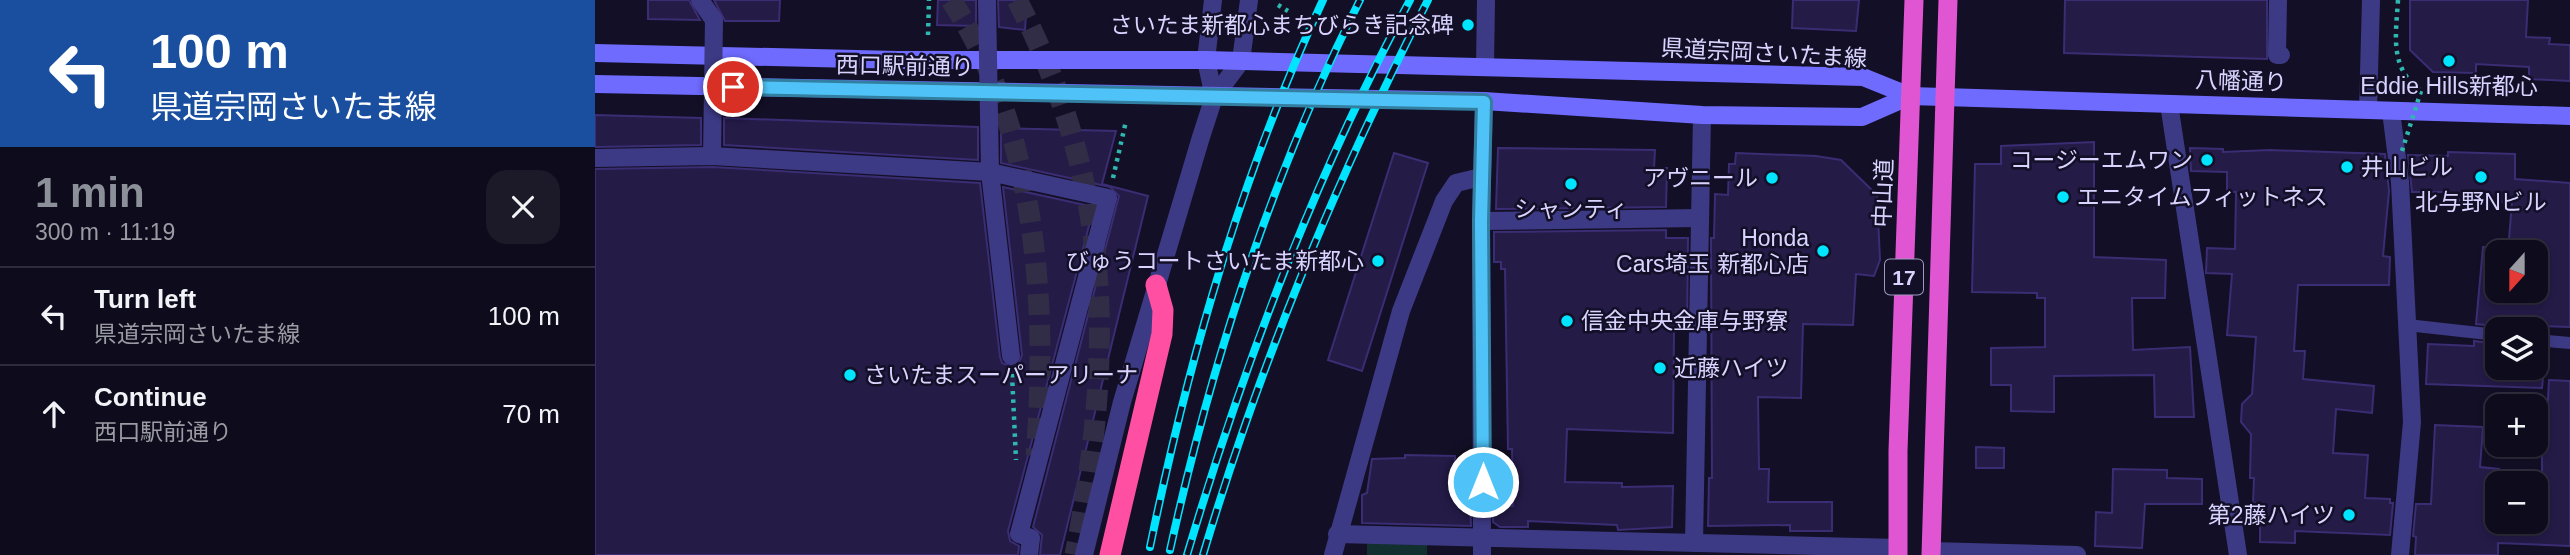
<!DOCTYPE html>
<html lang="en">
<head>
<meta charset="utf-8">
<style>
  :root { --surface:#0e0b1c; --page:#1c1929; --text:#f1f3f6; --muted:#9b9ba3; --line:#2e2b3b; --accent:#8c9099 }
  body { margin:0; font-family:Helvetica,"Noto Sans JP",sans-serif; background:var(--page); color:var(--text); height:100vh; display:flex; flex-direction:column; font-size:26px; white-space:nowrap }
  * { box-sizing:border-box; margin:0 }
  p { font-size:23px; color:var(--muted) }
  .icon { flex:none; width:38px; height:38px; fill:none; stroke:currentColor; stroke-width:2; stroke-linecap:round; stroke-linejoin:round }
  .map { position:relative; flex:1; overflow:hidden }
  .panel { display:flex; flex-direction:column; background:var(--surface); width:595px }
  .panel>* { flex:none }
  .top-card { background:#1a4fa0; color:#fff; overflow:hidden }
  .needle { width:46px; rotate:201deg }
  .tools { position:absolute; left:1890px; top:240px; display:grid; gap:14px }
  .tools a { display:grid; place-items:center; width:63px; height:63px; border-radius:14px; background:var(--surface); box-shadow:0 4px 10px #0003,0 0 0 2px var(--line); font-size:35px }
  .pin { position:absolute; display:grid; place-items:center; width:60px; height:60px; color:#fff; margin:-30px; border:4px solid #fff; border-radius:50%; box-shadow:0 2px 7px #0007 }
  .me { position:absolute; width:77px; margin:-38px; rotate:0deg; stroke-linejoin:round; filter:drop-shadow(0 0 5px #0008) }
  .turn { display:flex; align-items:center; gap:24px; height:147px; padding:0 35px; font-size:32px }
  .turn .icon { width:91px; height:91px; stroke-width:2.5 }
  .turn b { display:block; font-size:49px; line-height:60px }
  .round { display:grid; place-items:center; flex:none; width:74px; height:74px; border-radius:21px; background:var(--page) }
  .summary { display:flex; align-items:center; justify-content:space-between; height:119px; padding:0 35px }
  h1 { font-size:42px; font-weight:800; line-height:52px; color:var(--accent) }
  ul { padding:0; list-style:none }
  li { display:flex; align-items:center; gap:21px; height:98px; padding:0 35px; border-top:2px solid var(--line) }
  li div { flex:1 }
  li b { display:block; font-size:26px }
  li em { font-style:normal }
  main { display:flex; flex:1; min-height:0 }
  .map>svg:first-child { display:block }
  .green { fill:#12302f }
  .building { fill:#241b47; stroke:#3b2d73; stroke-width:2 }
  .lines { fill:none; stroke-linecap:round; stroke-linejoin:round }
  .motorway-tunnel { stroke:#312d47; stroke-width:21; stroke-dasharray:21 10; stroke-linecap:butt }
  .path { stroke:#2fb8b0; stroke-width:4.5; stroke-dasharray:3.5 5; stroke-linecap:butt }
  .service { stroke:#3d3a85; stroke-width:12 }
  .pedestrian { stroke:#3d3a85; stroke-width:18 }
  .minor { stroke:#3d3a85; stroke-width:18 }
  .tertiary { stroke:#3d3a85; stroke-width:18 }
  .secondary { stroke:#6f6bff; stroke-width:18 }
  .trunk { stroke:#e055d1; stroke-width:19 }
  .motorway { stroke:#ff4fa3; stroke-width:21 }
  .rail-casing { stroke:#00e5ff; stroke-width:8 }
  .rail { stroke:#130f26; stroke-width:5; stroke-dasharray:16; stroke-linecap:butt }
  .path-bridge { stroke:#2fb8b0; stroke-width:4.5; stroke-dasharray:3.5 5; stroke-linecap:butt }
  .pedestrian-bridge { stroke:#3d3a85; stroke-width:18 }
  .route-casing { stroke:#337fa1; stroke-width:18 }
  .route { stroke:#4fc3f7; stroke-width:12 }
  .poi-dot { fill:#00e5ff; stroke:#130f26; stroke-width:2.5 }
  .labels { text-anchor:middle; dominant-baseline:central; stroke-width:5; stroke-linejoin:round; paint-order:stroke }
  .shield { fill:#130f26; stroke:#9e99be; stroke-width:2 }
  .shield-label { font-size:21px; font-weight:bold; fill:#d9d4ff }
  .poi-label { font-size:23px; fill:#d9d4ff; stroke:#130f26; text-anchor:end }
  .street-label { font-size:23px; fill:#d9d4ff; stroke:#130f26 }
</style>
</head>
<body>
<main>
<section class="panel">
<div class="top-card">
<div class="turn"><svg class="icon" aria-label="left" viewBox="0 0 24 24"><path d="M17 20v-9H6M10 6l-5 5 5 5"/></svg><div><b>100 m</b>県道宗岡さいたま線</div></div>
</div>
<div class="summary"><div><h1>1 min</h1><p>300 m · 11:19</p></div><a class="round"><svg class="icon" aria-label="close" viewBox="0 0 24 24"><path d="M6 6l12 12M18 6L6 18"/></svg></a></div>
<ul>
<li><svg class="icon" aria-label="left" viewBox="0 0 24 24"><path d="M17 20v-9H6M10 6l-5 5 5 5"/></svg><div><b>Turn left</b><p>県道宗岡さいたま線</p></div><em>100 m</em></li>
<li><svg class="icon" aria-label="ahead" viewBox="0 0 24 24"><path d="M12 20V5M6 11l6-6 6 6"/></svg><div><b>Continue</b><p>西口駅前通り</p></div><em>70 m</em></li>
</ul>
</section>
<div class="map">
<svg width="1975" height="555" viewBox="0 0 1975 555">
  <rect width="100%" height="100%" fill="#130f26"/>
  <path class="green" d="M 772,543 L 832,544 L 832,555 L 772,555 Z"/>
  <g class="building">
    <path d="M 53,0 L 94,0 L 105,20 L 53,19 Z"/>
    <path d="M 119,0 L 185,0 L 184,21 L 130,21 Z"/>
    <path d="M 343,0 L 381,0 L 381,26 L 342,25 Z"/>
    <path d="M 403,0 L 432,0 L 430,30 L 404,27 Z"/>
    <path d="M 1198,0 L 1264,0 L 1261,31 L 1197,28 Z"/>
    <path d="M 1470,0 L 1672,0 L 1672,59 L 1469,53 Z"/>
    <path d="M 1815,0 L 1933,0 L 1931,37 L 1955,38 L 1954,44 L 1975,45 L 1975,81 L 1934,79 L 1934,67 L 1881,64 L 1881,73 L 1838,72 L 1815,50 Z"/>
    <path d="M 0,115 L 106,118 L 106,145 L 0,147 Z"/>
    <path d="M 129,118 L 383,127 L 383,160 L 129,145 Z"/>
    <path d="M 406,128 L 521,131 L 507,184 L 553,196 L 465,555 L 445,555 L 447,535 L 438,527 L 524,196 L 515,187 L 406,163 Z"/>
    <path d="M 1499,142 L 1499,257 L 1571,260 L 1570,298 L 1537,298 L 1538,350 L 1595,347 L 1599,417 L 1560,417 L 1559,375 L 1459,376 L 1459,412 L 1416,411 L 1416,385 L 1396,385 L 1396,348 L 1450,347 L 1450,298 L 1442,298 L 1442,293 L 1377,292 L 1380,164 L 1406,164 L 1406,146 Z"/>
    <path d="M 903,148 L 1060,150 L 1059,168 L 1072,168 L 1071,207 L 901,209 Z"/>
    <path d="M 1595,148 L 1628,149 L 1628,152 L 1675,150 L 1790,154 L 1794,191 L 1788,256 L 1795,257 L 1794,285 L 1703,285 L 1699,351 L 1710,351 L 1708,379 L 1779,386 L 1777,413 L 1741,409 L 1738,453 L 1773,455 L 1770,498 L 1795,499 L 1795,503 L 1798,503 L 1795,535 L 1700,531 L 1700,543 L 1665,542 L 1665,503 L 1658,503 L 1659,478 L 1655,478 L 1656,434 L 1646,422 L 1647,404 L 1657,394 L 1661,337 L 1632,335 L 1637,274 L 1611,273 L 1612,248 L 1640,249 L 1641,192 L 1632,192 L 1632,172 L 1596,171 Z"/>
    <path d="M 1853,152 L 1920,154 L 1920,179 L 1975,183 L 1975,327 L 1941,326 L 1941,323 L 1902,319 L 1902,326 L 1881,324 L 1888,247 L 1902,248 L 1902,290 L 1941,290 L 1941,252 L 1913,252 L 1917,202 L 1852,200 L 1852,192 L 1817,192 L 1813,155 L 1853,156 Z"/>
    <path d="M 799,153 L 833,163 L 767,371 L 733,360 Z"/>
    <path d="M 1141,153 L 1221,156 L 1246,160 L 1282,195 L 1285,260 L 1279,276 L 1261,274 L 1258,325 L 1208,324 L 1206,398 L 1163,397 L 1164,469 L 1174,469 L 1173,502 L 1237,502 L 1237,531 L 1195,531 L 1195,525 L 1113,526 L 1114,478 L 1117,478 L 1116,238 L 1119,238 L 1120,194 L 1133,195 L 1134,164 L 1140,164 Z"/>
    <path d="M 117,167 L 385,183 L 405,357 L 407,363 L 417,367 L 423,365 L 427,355 L 408,187 L 499,207 L 413,531 L 415,541 L 424,546 L 423,555 L 0,555 L 0,169 Z"/>
    <path d="M 1071,230 L 1071,238 L 1093,238 L 1092,331 L 1079,331 L 1078,433 L 972,429 L 970,482 L 1027,483 L 1027,487 L 1078,486 L 1077,527 L 1023,530 L 1022,525 L 933,521 L 933,527 L 905,527 L 898,522 L 898,506 L 918,506 L 917,449 L 913,449 L 910,269 L 906,269 L 906,262 L 899,262 L 899,232 Z"/>
    <path d="M 1879,341 L 1902,344 L 1902,368 L 1949,368 L 1947,388 L 1831,384 L 1833,344 L 1879,346 Z"/>
    <path d="M 1954,380 L 1975,381 L 1975,546 L 1903,543 L 1903,555 L 1820,555 L 1821,537 L 1818,536 L 1821,504 L 1836,504 L 1840,425 L 1888,427 L 1885,467 L 1904,469 L 1900,522 L 1941,522 L 1941,512 L 1947,512 L 1947,436 L 1951,436 Z"/>
    <path d="M 1381,447 L 1409,448 L 1409,468 L 1381,468 Z"/>
    <path d="M 810,455 L 860,456 L 860,465 L 867,465 L 867,499 L 875,499 L 876,526 L 767,523 L 767,495 L 772,493 L 777,459 L 810,458 Z"/>
    <path d="M 1518,469 L 1572,470 L 1572,478 L 1607,479 L 1607,504 L 1550,504 L 1547,548 L 1500,546 L 1501,512 L 1517,513 Z"/>
  </g>
  <g class="lines">
    <g class="motorway-tunnel">
      <path d="M 356,0 C 442,130 453,305 441,456"/>
      <path d="M 422,0 C 519,187 519,353 480,555"/>
    </g>
    <g class="path">
      <path d="M 1803,0 C 1801,35 1794,67 1825,90"/>
      <path d="M 683,5 L 693,11"/>
      <path d="M 333,35 L 334,0"/>
      <path d="M 518,178 L 531,121"/>
      <path d="M 417,374 L 421,460"/>
    </g>
    <g class="service">
      <path d="M 1812,325 L 1902,335"/>
      <path d="M 1941,340 L 1975,343"/>
    </g>
    <g class="pedestrian">
      <path d="M 1683,0 L 1682,55 L 1686,55"/>
      <path d="M 395,172 L 416,356"/>
    </g>
    <g class="minor">
      <path d="M 890,67 L 891,0"/>
      <path d="M 1574,104 L 1643,555"/>
      <path d="M 1796,111 L 1805,182 L 1817,422 L 1805,555"/>
      <path d="M 886,221 L 1104,218"/>
      <path d="M 742,534 L 1303,548"/>
      <path d="M 1099,543 L 1107,115"/>
      <path d="M 1336,551 L 1482,555"/>
      <path d="M 738,555 L 806,311 L 849,201 L 861,183 L 886,177"/>
      <path d="M 887,555 L 886,221 L 889,101"/>
    </g>
    <g class="tertiary">
      <path d="M 618,0 L 611,60 L 619,97"/>
      <path d="M 1773,110 L 1776,0"/>
      <path d="M 489,555 L 527,402 L 606,137 L 619,97 L 646,61 L 654,0"/>
    </g>
    <g class="secondary">
      <path d="M 0,53 L 302,60 L 611,60 L 1268,77 L 1315,96 L 1975,116"/>
      <path d="M 0,84 L 889,101 L 1107,115 L 1267,117 L 1315,96"/>
    </g>
    <g class="trunk">
      <path d="M 1303,555 L 1303,451 L 1319,0"/>
      <path d="M 1336,555 L 1353,0"/>
    </g>
    <path class="motorway" d="M 515,555 L 567,334 L 568,310 L 561,285"/>
    <defs>
      <g id="rail">
        <path d="M 555,547 C 594,358 646,175 728,0"/>
        <path d="M 575,550 C 617,360 677,174 765,0"/>
        <path d="M 592,555 C 649,363 720,176 815,0"/>
        <path d="M 608,555 C 667,358 740,183 833,0"/>
      </g>
    </defs>
    <use href="#rail" class="rail-casing"/>
    <use href="#rail" class="rail"/>
    <path class="path-bridge" d="M 1807,151 L 1826,91"/>
    <g class="pedestrian-bridge">
      <path d="M 105,0 L 119,20 L 117,156"/>
      <path d="M 0,158 L 117,156 L 395,172 L 392,0"/>
      <path d="M 395,172 L 513,198 L 424,534 L 436,538 L 434,555"/>
    </g>
  </g>
  <g class="lines">
    <defs>
      <path id="route" d="M 138,87 L 889,102 L 886,221 L 888,482"/>
    </defs>
    <use href="#route" class="route-casing"/>
    <use href="#route" class="route"/>
  </g>
  <g class="poi-dot">
    <circle cx="873" cy="25" r="7"/>
    <circle cx="1854" cy="61" r="7"/>
    <circle cx="1612" cy="160" r="7"/>
    <circle cx="1752" cy="167" r="7"/>
    <circle cx="1886" cy="177" r="7"/>
    <circle cx="1177" cy="178" r="7"/>
    <circle cx="976" cy="184" r="7"/>
    <circle cx="1468" cy="197" r="7"/>
    <circle cx="1228" cy="251" r="7"/>
    <circle cx="783" cy="261" r="7"/>
    <circle cx="972" cy="321" r="7"/>
    <circle cx="1065" cy="368" r="7"/>
    <circle cx="255" cy="375" r="7"/>
    <circle cx="1754" cy="515" r="7"/>
  </g>
  <g class="labels">
    <rect class="shield" x="1290" y="259.5" width="38" height="35" rx="5"/>
    <g class="shield-label">
      <text x="1309" y="277">17</text>
    </g>
    <g class="poi-label">
      <text x="859" y="25">さいたま新都心まちびらき記念碑</text>
      <text x="1854" y="86" text-anchor="middle">Eddie Hills新都心</text>
      <text x="1598" y="160">コージーエムワン</text>
      <text x="1766" y="167" text-anchor="start">井山ビル</text>
      <text x="1163" y="178">アヴニール</text>
      <text x="1482" y="197" text-anchor="start">エニタイムフィットネス</text>
      <text x="1886" y="202" text-anchor="middle">北与野Nビル</text>
      <text x="976" y="209" text-anchor="middle">シャンティ</text>
      <text x="1214" y="238">Honda<tspan x="1214" dy="26">Cars埼玉 新都心店</tspan></text>
      <text x="769" y="261">びゅうコートさいたま新都心</text>
      <text x="986" y="321" text-anchor="start">信金中央金庫与野寮</text>
      <text x="1079" y="368" text-anchor="start">近藤ハイツ</text>
      <text x="269" y="375" text-anchor="start">さいたまスーパーアリーナ</text>
      <text x="1740" y="515">第2藤ハイツ</text>
    </g>
    <g class="street-label">
      <text transform="translate(1169 53) rotate(3)">県道宗岡さいたま線</text>
      <text transform="translate(310 66) rotate(1)">西口駅前通り</text>
      <text transform="translate(1646 81) rotate(2)">八幡通り</text>
      <text transform="translate(1288 193) rotate(-88)">中山道</text>
    </g>
  </g>
</svg>
<div class="tools">
<a><svg class="needle" viewBox="-14 -14 28 28"><path d="M0-13l5 13h-10z" fill="#e53935"/><path d="M0 13l5-13h-10z" fill="#9b9ba3"/></svg></a>
<a><svg class="icon" aria-label="layers" viewBox="0 0 24 24"><path d="M12 4l9 5-9 5-9-5zM3 14l9 5 9-5"/></svg></a>
<a>+</a>
<a>−</a>
</div>
<div class="pin" style="left:138px;top:87px;background:#d93025"><svg class="icon" aria-label="arrive" viewBox="0 0 24 24"><path d="M6 21V4h12l-3 4 3 4H6"/></svg></div>
<svg class="me" style="left:888px;top:482px" viewBox="-20 -20 40 40"><circle r="17" fill="#4fc3f7" stroke="#fff" stroke-width="3"/><path d="M0-11L8 9 0 5-8 9z" fill="#fff"/></svg>
</div>
</main>
</body>
</html>
